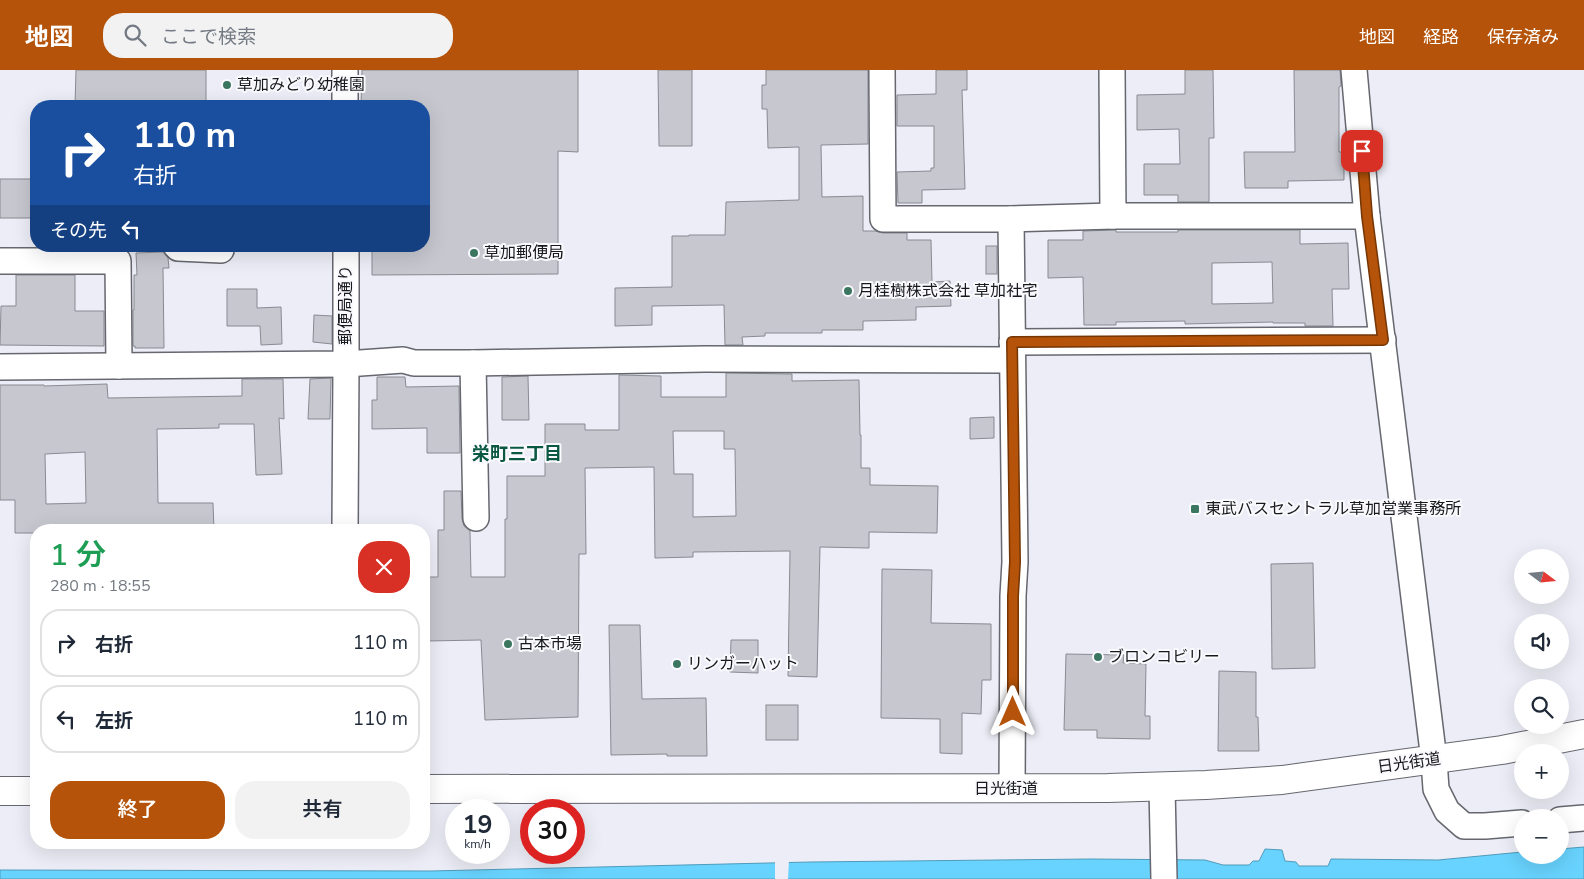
<!DOCTYPE html>
<html lang="ja">
<head>
<meta charset="utf-8">
<style>
  :root { --surface:#fff; --page:#f2f2f3; --text:#1f2937; --muted:#747a83; --line:#e0e1e3; --accent:#b45309 }
  body { margin:0; font-family:"Nunito Sans","Noto Sans JP",sans-serif; background:var(--page); color:var(--text); height:100vh; display:flex; flex-direction:column; font-size:19px; white-space:nowrap }
  * { box-sizing:border-box; margin:0 }
  p { font-size:16px; color:var(--muted) }
  .icon { flex:none; width:28px; height:28px; fill:none; stroke:currentColor; stroke-width:2; stroke-linecap:round; stroke-linejoin:round }
  .map { position:relative; flex:1; overflow:hidden }
  .panel { position:absolute; left:30px; top:454px; width:400px; height:325px; display:flex; flex-direction:column; background:var(--surface); border-radius:20px; box-shadow:0 5px 20px #0002 }
  .panel>* { flex:none }
  .top-card { position:absolute; left:30px; top:30px; width:400px; height:152px; border-radius:20px; box-shadow:0 5px 20px #0002; background:#1a4fa0; color:#fff; overflow:hidden }
  .needle { width:32px; rotate:106deg }
  .buttons { position:absolute; left:1514px; top:479px; display:grid; gap:10px }
  .buttons a { display:grid; place-items:center; width:55px; height:55px; border-radius:50%; background:var(--surface); box-shadow:0 5px 20px #0002; font-size:25px }
  .speed { position:absolute; left:445px; top:729px; display:flex; gap:10px; font-size:25px; font-weight:700; text-align:center }
  .speed>* { display:grid; place-content:center; width:65px; height:65px; border-radius:50%; background:var(--surface); box-shadow:0 5px 20px #0002; line-height:1 }
  .speed small { font-size:12px; font-weight:400 }
  .speed .limit { border:8px solid #d22; background:#fff; color:#111 }
  .pin { position:absolute; display:grid; place-items:center; width:42px; height:42px; color:#fff; margin:-21px; border-radius:10px; box-shadow:0 2px 8px #0006 }
  .me { position:absolute; width:55px; margin:-28px; rotate:0deg; stroke-linejoin:round; filter:drop-shadow(0 0 4px #0008) }
  .turn { display:flex; align-items:center; gap:18px; height:105px; padding:0 20px; font-size:22px }
  .turn .icon { width:65px; height:65px; stroke-width:2.5 }
  .turn b { display:block; font-size:35px; line-height:42px }
  .then { display:flex; align-items:center; height:48px; padding:0 20px; background:#0003; gap:10px; font-size:19px }
  .round { display:grid; place-items:center; flex:none; width:52px; height:52px; border-radius:20px; background:var(--page) }
  .summary { display:flex; align-items:center; justify-content:space-between; height:85px; padding:0 20px }
  h1 { font-size:30px; font-weight:600; line-height:38px; color:#1e9e55 }
  .primary-button { display:flex; gap:10px; margin-top:auto; padding:10px 20px }
  .primary-button a { flex:1; height:58px; border-radius:20px; background:var(--accent); color:#fff; font-size:20px; font-weight:600; line-height:58px; text-align:center }
  .primary-button a+a { background:var(--page); color:var(--text) }
  ul { padding:0; list-style:none }
  li { display:flex; align-items:center; gap:15px; height:68px; margin:0 10px 8px; padding:0 10px; border:2px solid var(--line); border-radius:20px }
  li div { flex:1 }
  li b { display:block; font-size:19px }
  li em { font-style:normal }
  header { display:flex; align-items:center; gap:30px; box-sizing:border-box; height:70px; padding:0 25px; background:var(--accent); color:#fff }
  header strong { font-size:24px }
  nav { display:flex; gap:28px; margin-inline-start:auto; font-size:18px }
  .search { width:350px; height:45px; background:var(--page); display:flex; align-items:center; gap:12px; box-sizing:border-box; padding:0 18px; border-radius:20px; color:var(--muted); font-size:19px }
  .map>svg:first-child { display:block }
  .water { fill:#68d3fe; stroke:#509bba }
  .pier { fill:#ecedf6 }
  .building { fill:#c6c7cf; stroke:#898a92; fill-rule:evenodd }
  .lines { fill:none; stroke-linecap:round; stroke-linejoin:round }
  .minor-casing { stroke:#66676f; stroke-width:28 }
  .major-casing { stroke:#66676f; stroke-width:30 }
  .minor { stroke:#fff; stroke-width:25 }
  .major { stroke:#fff; stroke-width:28 }
  .route-casing { stroke:#753606; stroke-width:12 }
  .route { stroke:#b45309; stroke-width:9 }
  .poi-dot { fill:#3b7660; stroke:#fafafe; stroke-width:2 }
  .labels { text-anchor:middle; dominant-baseline:central; stroke-width:4; stroke-linejoin:round; paint-order:stroke }
  .poi-label { font-size:16px; fill:#18191c; stroke:#fafafe; text-anchor:start }
  .street-label { font-size:16px; fill:#18191c; stroke:#fafafe }
  .neighbourhood-label { font-size:18px; font-weight:bold; fill:#0b5842; stroke:#fafafe }
</style>
</head>
<body>
<header>
<strong>地図</strong>
<div class="search"><svg class="icon" aria-label="search" viewBox="0 0 24 24"><circle cx="10" cy="10" r="6"/><path d="M15 15l6 6"/></svg>ここで検索</div>
<nav><a>地図</a><a>経路</a><a>保存済み</a></nav>
</header>
<div class="map">
<svg width="1584" height="809" viewBox="0 0 1584 809">
  <rect width="100%" height="100%" fill="#ecedf6"/>
  <path class="water" d="M 1584,777 L 1584,809 L 0,809 L 0,800 L 431,801 L 811,792 L 1091,789 L 1205,790 L 1223,795 L 1249,795 L 1253,791 L 1259,791 L 1265,779 L 1282,780 L 1285,791 L 1296,792 L 1299,796 L 1328,796 L 1331,789 L 1438,790 L 1522,782 L 1522,785 L 1560,785 L 1560,779 Z"/>
  <path class="pier" d="M 775,790 L 789,790 L 788,809 L 775,809 Z"/>
  <g class="building">
    <path d="M 76,0 L 206,0 L 206,36 L 75,36 Z"/>
    <path d="M 362,0 L 578,0 L 578,82 L 558,81 L 558,204 L 372,205 L 372,176 L 424,176 L 424,36 L 361,36 Z"/>
    <path d="M 658,0 L 692,0 L 692,76 L 659,76 Z"/>
    <path d="M 766,0 L 868,0 L 868,74 L 821,75 L 822,127 L 863,126 L 863,161 L 875,161 L 883,163 L 907,163 L 907,170 L 931,170 L 932,212 L 950,211 L 951,236 L 916,237 L 916,250 L 863,251 L 863,260 L 822,260 L 822,263 L 765,263 L 765,266 L 742,267 L 743,275 L 725,275 L 724,235 L 652,236 L 652,255 L 615,256 L 615,218 L 672,217 L 672,166 L 689,166 L 689,165 L 725,165 L 726,132 L 799,130 L 799,77 L 768,78 L 767,39 L 762,39 L 762,15 L 766,15 Z"/>
    <path d="M 936,0 L 967,0 L 967,20 L 962,20 L 965,119 L 922,120 L 922,133 L 898,133 L 897,102 L 931,101 L 931,98 L 934,98 L 934,56 L 897,56 L 897,25 L 936,24 Z"/>
    <path d="M 1185,0 L 1213,0 L 1214,68 L 1209,68 L 1209,132 L 1178,132 L 1178,125 L 1144,125 L 1144,94 L 1180,94 L 1179,59 L 1137,60 L 1137,25 L 1185,24 Z"/>
    <path d="M 1294,0 L 1340,0 L 1341,16 L 1339,17 L 1339,82 L 1344,82 L 1344,110 L 1288,111 L 1288,118 L 1245,118 L 1244,82 L 1295,82 Z"/>
    <rect x="0" y="109" width="36" height="39"/>
    <path d="M 1116,160 L 1116,162 L 1178,162 L 1178,160 L 1300,160 L 1300,174 L 1348,173 L 1349,219 L 1332,219 L 1333,256 L 1305,256 L 1305,253 L 1273,253 L 1273,252 L 1185,254 L 1185,251 L 1116,252 L 1116,255 L 1084,255 L 1083,207 L 1048,208 L 1048,170 L 1083,170 L 1083,161 ZM 1272,192 L 1273,233 L 1212,234 L 1212,193 Z"/>
    <rect x="986" y="176" width="11" height="28"/>
    <path d="M 163,182 L 168,188 L 169,198 L 163,198 L 164,278 L 135,278 L 135,276 L 133,276 L 133,240 L 134,240 L 134,205 L 137,205 L 136,183 Z"/>
    <path d="M 16,205 L 75,205 L 75,241 L 104,241 L 104,276 L 0,275 L 1,236 L 16,236 Z"/>
    <path d="M 227,219 L 257,219 L 257,238 L 281,237 L 282,274 L 261,275 L 260,256 L 227,256 Z"/>
    <path d="M 314,245 L 332,246 L 332,274 L 313,272 Z"/>
    <path d="M 726,303 L 792,304 L 792,311 L 859,310 L 860,365 L 861,365 L 861,398 L 870,398 L 870,415 L 938,416 L 937,463 L 869,462 L 869,478 L 820,477 L 817,607 L 788,606 L 790,481 L 693,482 L 693,487 L 655,488 L 654,397 L 585,398 L 586,484 L 579,484 L 578,647 L 485,650 L 481,570 L 427,571 L 426,530 L 424,530 L 424,507 L 438,507 L 438,460 L 444,460 L 444,421 L 461,421 L 462,449 L 464,456 L 470,461 L 471,507 L 505,507 L 505,449 L 507,449 L 507,406 L 545,406 L 545,354 L 585,354 L 585,360 L 619,360 L 619,305 L 661,306 L 661,327 L 726,327 ZM 673,361 L 724,361 L 724,379 L 735,379 L 736,446 L 693,447 L 693,404 L 674,404 Z"/>
    <path d="M 528,306 L 529,350 L 502,350 L 502,307 Z"/>
    <path d="M 377,307 L 405,307 L 406,317 L 459,316 L 460,383 L 427,383 L 427,358 L 372,359 L 372,330 L 377,330 Z"/>
    <path d="M 331,308 L 330,349 L 308,349 L 310,309 Z"/>
    <path d="M 242,309 L 283,309 L 284,349 L 279,348 L 282,404 L 256,405 L 254,354 L 219,354 L 219,358 L 157,359 L 158,433 L 213,433 L 214,460 L 36,460 L 36,463 L 15,463 L 15,430 L 0,430 L 0,315 L 44,315 L 44,316 L 107,314 L 108,328 L 242,326 ZM 85,382 L 86,433 L 46,434 L 45,384 Z"/>
    <path d="M 994,347 L 994,368 L 970,369 L 970,348 Z"/>
    <path d="M 1313,493 L 1315,598 L 1272,599 L 1271,494 Z"/>
    <path d="M 882,499 L 932,500 L 931,553 L 991,554 L 991,610 L 982,610 L 981,644 L 962,643 L 962,684 L 940,683 L 940,649 L 881,648 Z"/>
    <path d="M 609,555 L 640,555 L 642,629 L 706,628 L 707,686 L 667,686 L 667,684 L 611,685 Z"/>
    <path d="M 731,570 L 758,570 L 758,603 L 730,602 Z"/>
    <path d="M 1066,584 L 1124,585 L 1123,593 L 1146,594 L 1145,646 L 1150,646 L 1150,669 L 1097,668 L 1097,660 L 1064,660 Z"/>
    <path d="M 1219,601 L 1256,602 L 1256,647 L 1258,647 L 1259,681 L 1218,681 Z"/>
    <rect x="766" y="635" width="32" height="35"/>
  </g>
  <g class="lines">
    <defs>
      <g id="minor">
        <path d="M 882,0 L 883,149 L 1011,149 L 1113,146 L 1367,146"/>
        <path d="M 1112,0 L 1113,146"/>
        <path d="M 1354,0 L 1367,146 L 1434,690 L 1436,719 L 1447,741 L 1464,756 L 1485,756 L 1522,753"/>
        <path d="M 345,36 L 345,0"/>
        <path d="M 1011,149 L 1015,492 L 1013,526 L 1012,719"/>
        <path d="M 176,176 L 178,178 L 221,180 L 221,176"/>
        <path d="M 0,191 L 118,191 L 119,296"/>
        <path d="M 1012,272 L 1383,270"/>
        <path d="M 473,293 L 476,448"/>
        <path d="M 0,297 L 346,294 L 403,290 L 414,293 L 473,293 L 705,289 L 1012,290"/>
        <path d="M 345,460 L 346,294 L 346,176"/>
        <path d="M 1162,717 L 1164,809"/>
        <path d="M 1560,750 L 1584,748"/>
      </g>
      <g id="major">
        <path d="M 424,719 L 1108,718 L 1206,715 L 1282,710 L 1502,680 L 1584,664"/>
        <path d="M 0,721 L 36,721"/>
      </g>
    </defs>
    <use href="#minor" class="minor-casing"/>
    <use href="#major" class="major-casing"/>
    <use href="#minor" class="minor"/>
    <use href="#major" class="major"/>
  </g>
  <g class="lines">
    <defs>
      <path id="route" d="M 1013,642 L 1013,526 L 1015,492 L 1012,272 L 1383,270 L 1367,146 L 1362,81"/>
    </defs>
    <use href="#route" class="route-casing"/>
    <use href="#route" class="route"/>
  </g>
  <g class="poi-dot">
    <circle cx="227" cy="15" r="5"/>
    <circle cx="474" cy="183" r="5"/>
    <circle cx="848" cy="221" r="5"/>
    <rect x="1190" y="434" width="10" height="10" rx="2.5"/>
    <circle cx="508" cy="574" r="5"/>
    <circle cx="1098" cy="587" r="5"/>
    <circle cx="677" cy="594" r="5"/>
  </g>
  <g class="labels">
    <g class="poi-label">
      <text x="237" y="15">草加みどり幼稚園</text>
      <text x="484" y="183">草加郵便局</text>
      <text x="858" y="221">月桂樹株式会社 草加社宅</text>
      <text x="1205" y="439">東武バスセントラル草加営業事務所</text>
      <text x="518" y="574">古本市場</text>
      <text x="1108" y="587">ブロンコビリー</text>
      <text x="687" y="594">リンガーハット</text>
    </g>
    <g class="street-label">
      <text transform="translate(346 235) rotate(-90)">郵便局通り</text>
      <text transform="translate(1409 693) rotate(-8)">日光街道</text>
      <text x="1006" y="719">日光街道</text>
    </g>
    <g class="neighbourhood-label">
      <text x="517" y="384">栄町三丁目</text>
    </g>
  </g>
</svg>
<div class="buttons">
<a><svg class="needle" viewBox="-14 -14 28 28"><path d="M0-13l5 13h-10z" fill="#e53935"/><path d="M0 13l5-13h-10z" fill="#747a83"/></svg></a>
<a><svg class="icon" aria-label="sound" viewBox="0 0 24 24"><path d="M4 9h4l5-4v14l-5-4H4zM17 9q2 3 0 6"/></svg></a>
<a><svg class="icon" aria-label="search" viewBox="0 0 24 24"><circle cx="10" cy="10" r="6"/><path d="M15 15l6 6"/></svg></a>
<a>+</a>
<a>−</a>
</div>
<div class="speed"><div>19<small>km/h</small></div><div class="limit">30</div></div>
<div class="pin" style="left:1362px;top:81px;background:#d93025"><svg class="icon" aria-label="arrive" viewBox="0 0 24 24"><path d="M6 21V4h12l-3 4 3 4H6"/></svg></div>
<svg class="me" style="left:1013px;top:642px" viewBox="-20 -20 40 40"><path d="M0-17L14 15 0 8-14 15z" fill="#b45309" stroke="#fff" stroke-width="4"/></svg>
<div class="top-card">
<div class="turn"><svg class="icon" aria-label="right" viewBox="0 0 24 24"><path d="M7 20v-9h11M14 6l5 5-5 5"/></svg><div><b>110 m</b>右折</div></div>
<div class="then">その先<svg class="icon" aria-label="left" viewBox="0 0 24 24"><path d="M17 20v-9H6M10 6l-5 5 5 5"/></svg></div>
</div>
<section class="panel">
<div class="summary"><div><h1>1 分</h1><p>280 m · 18:55</p></div><a class="round" style="background:#d93025;color:#fff"><svg class="icon" aria-label="close" viewBox="0 0 24 24"><path d="M6 6l12 12M18 6L6 18"/></svg></a></div>
<ul>
<li><svg class="icon" aria-label="right" viewBox="0 0 24 24"><path d="M7 20v-9h11M14 6l5 5-5 5"/></svg><div><b>右折</b></div><em>110 m</em></li>
<li><svg class="icon" aria-label="left" viewBox="0 0 24 24"><path d="M17 20v-9H6M10 6l-5 5 5 5"/></svg><div><b>左折</b></div><em>110 m</em></li>
</ul>
<div class="primary-button"><a>終了</a><a>共有</a></div>
</section>
</div>
</body>
</html>
